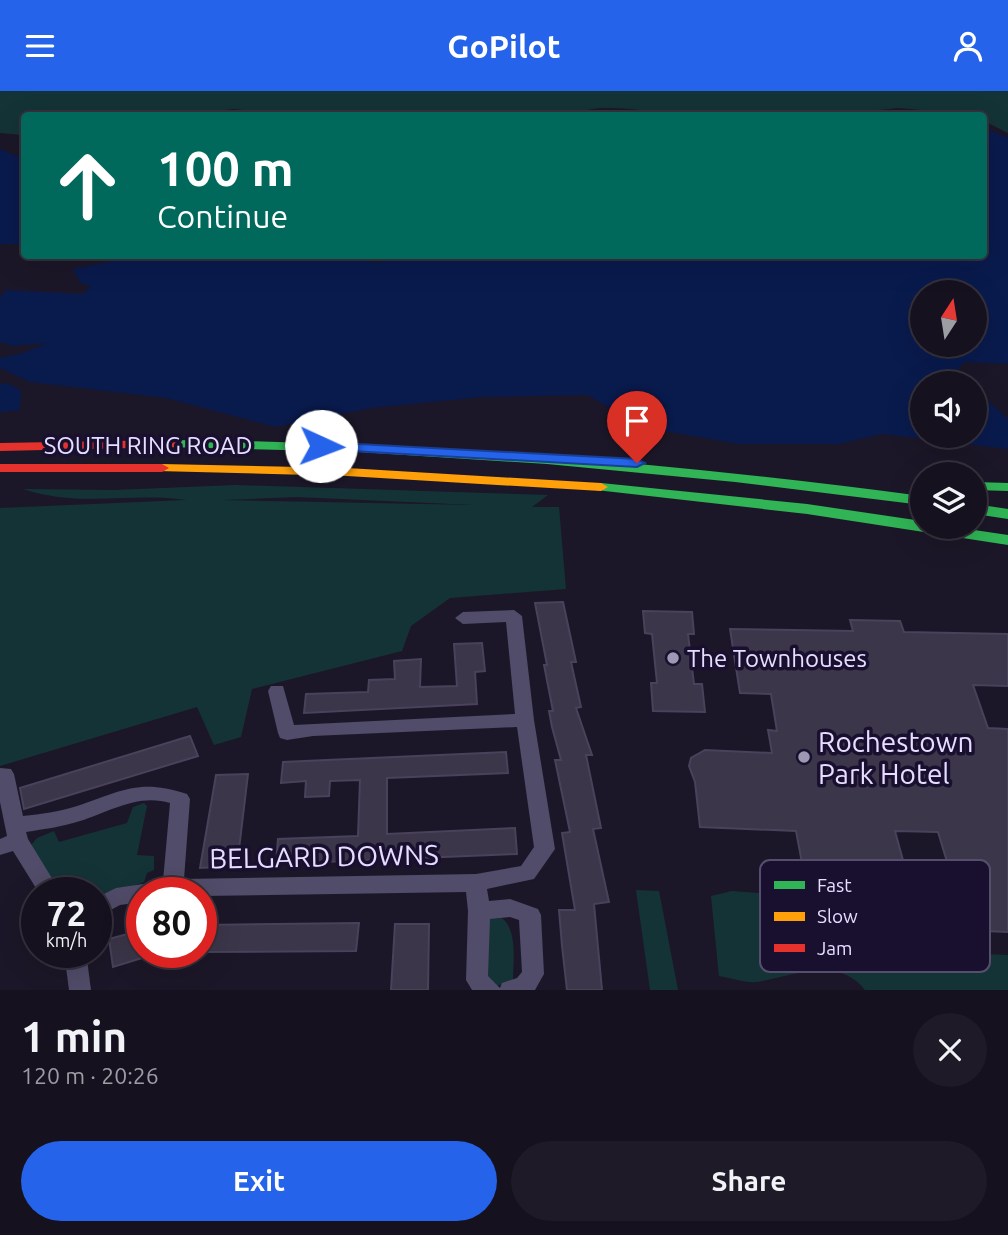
<!DOCTYPE html>
<html lang="en">
<head>
<meta charset="utf-8">
<style>
  :root { --surface:#15111e; --page:#1e1a27; --text:#f1f3f6; --muted:#9d9da4; --line:#34313c; --accent:#2563eb }
  body { margin:0; font-family:Ubuntu,sans-serif; background:var(--page); color:var(--text); height:100vh; display:flex; flex-direction:column; font-size:26px; white-space:nowrap }
  * { box-sizing:border-box; margin:0 }
  p { font-size:23px; color:var(--muted) }
  .icon { flex:none; width:38px; height:38px; fill:none; stroke:currentColor; stroke-width:2; stroke-linecap:round; stroke-linejoin:round }
  .map { position:relative; height:899px; overflow:hidden }
  .details { display:flex; flex-direction:column; background:var(--surface); flex:1 }
  .details>* { flex:none }
  .hud { position:absolute; left:21px; top:21px; width:966px; height:147px; border-radius:7px; box-shadow:0 7px 28px #0002,0 0 0 2px var(--line); background:#00695c; color:#fff; overflow:hidden }
  .needle { width:46px; rotate:12deg }
  .fabs { position:absolute; left:910px; top:189px; display:grid; gap:14px }
  .fabs a { display:grid; place-items:center; width:77px; height:77px; border-radius:50%; background:var(--surface); box-shadow:0 7px 28px #0002,0 0 0 2px var(--line); font-size:35px }
  .speed { position:absolute; left:21px; top:786px; display:flex; gap:14px; font-size:35px; font-weight:700; text-align:center }
  .speed>* { display:grid; place-content:center; width:91px; height:91px; border-radius:50%; background:var(--surface); box-shadow:0 7px 28px #0002,0 0 0 2px var(--line); line-height:1 }
  .speed small { font-size:18px; font-weight:400 }
  .speed .limit { border:10px solid #d22; background:#fff; color:#111 }
  .pin { position:absolute; display:grid; place-items:center; width:60px; height:60px; color:#fff; margin:-72px -30px; border-radius:50% 50% 50% 0; rotate:-45deg; box-shadow:0 0 7px #0007 }
  .pin .icon { rotate:45deg }
  .me { position:absolute; width:77px; margin:-38px; rotate:92deg; stroke-linejoin:round; filter:drop-shadow(0 0 5px #0008) }
  .turn { display:flex; align-items:center; gap:24px; height:147px; padding:0 21px; font-size:32px }
  .turn .icon { width:91px; height:91px; stroke-width:2.5 }
  .turn b { display:block; font-size:49px; line-height:60px }
  .round { display:grid; place-items:center; flex:none; width:74px; height:74px; border-radius:37px; background:var(--page) }
  .overview { display:flex; align-items:center; justify-content:space-between; height:119px; padding:0 21px }
  h1 { font-size:42px; font-weight:600; line-height:52px }
  .action { display:flex; gap:14px; margin-top:auto; padding:14px 21px }
  .action a { flex:1; height:80px; border-radius:42px; background:var(--accent); color:#fff; font-size:28px; font-weight:600; line-height:80px; text-align:center }
  .action a+a { background:var(--page); color:var(--text) }
  header { display:flex; justify-content:space-between; align-items:center; height:91px; padding:0 21px; background:var(--accent); color:#fff; font-size:32px; font-weight:600 }
  .map>svg:first-child { display:block }
  .green { fill:#143337; fill-rule:evenodd }
  .water { fill:#091a4d; fill-rule:evenodd }
  .building { fill:#3b3649; stroke:#49425b; stroke-width:2; fill-rule:evenodd }
  .lines { fill:none; stroke-linecap:round; stroke-linejoin:round }
  .street { fill:#504c69; fill-rule:evenodd }
  .fast { fill:#30b455; fill-rule:evenodd }
  .slow { fill:#ff9f0a; fill-rule:evenodd }
  .jam { fill:#e5322d; fill-rule:evenodd }
  .route { fill:#2563eb; stroke:#184099; stroke-width:2 }
  .poi-dot { fill:#9f98b4; stroke:#19102f; stroke-width:2.5 }
  .labels { text-anchor:middle; dominant-baseline:central; stroke-width:7; stroke-linejoin:round; paint-order:stroke }
  .street-label { font-size:24px; fill:#e5deff; stroke:#19102f }
  .poi-label { font-size:24px; fill:#e5deff; stroke:#19102f; text-anchor:start }
  .near-poi-label { font-size:28px; fill:#e5deff; stroke:#19102f; text-anchor:start }
  .near-street-label { font-size:28px; fill:#e5deff; stroke:#19102f }
  .key { fill:#19102f; stroke:#564e6d; stroke-width:2 }
  .key-label { font-size:19px; fill:#e5deff }
</style>
</head>
<body>
<header><svg class="icon" aria-label="menu" viewBox="0 0 24 24"><path d="M4 6h16M4 12h16M4 18h16"/></svg>GoPilot<svg class="icon" aria-label="person" viewBox="0 0 24 24"><circle cx="12" cy="8" r="4"/><path d="M4 21q1-7 8-7t8 7"/></svg></header>
<div class="map">
<svg width="1008" height="899" viewBox="0 0 1008 899">
  <rect width="100%" height="100%" fill="#1c1728"/>
  <g class="green">
    <path d="M 0,0 L 1008,0 L 1008,42 L 984,30 L 984,24 L 898,17 L 831,24 L 670,24 L 664,21 C 637,20 597,11 573,24 L 404,24 L 357,21 L 273,22 L 234,18 L 172,24 L 24,24 L 24,44 L 0,42 Z"/>
    <path d="M 236,394 L 548,404 L 532,416 L 559,416 L 566,498 L 450,507 L 411,535 L 402,560 L 252,598 L 241,646 L 214,654 L 197,616 L 0,675 L 0,417 L 186,409 C 130,401 80,417 23,398 L 114,399 ZM 297,406 L 474,414 L 222,409 Z"/>
    <path d="M 144,712 L 147,715 L 137,764 L 154,765 L 154,779 L 147,782 L 144,791 L 96,808 L 96,802 L 51,801 L 28,758 L 37,747 L 54,740 L 59,751 L 127,732 L 133,716 Z"/>
    <path d="M 636,799 L 659,800 L 678,899 L 650,899 Z"/>
    <path d="M 732,800 L 943,817 L 958,862 L 1008,864 L 1008,899 L 865,899 C 838,864 793,885 757,891 C 746,892 731,887 719,885 L 711,805 Z"/>
    <path d="M 502,827 C 518,840 513,871 513,890 L 493,896 L 487,893 L 485,828 Z"/>
  </g>
  <g class="water">
    <path d="M 984,37 L 1008,47 L 1008,273 L 965,271 L 946,290 L 949,292 L 922,292 L 922,345 L 975,345 L 975,303 L 986,308 L 1008,328 L 1008,358 L 882,343 L 839,353 L 739,353 L 641,336 L 588,304 L 483,306 L 371,317 L 276,336 L 166,307 L 30,291 L 0,277 L 0,267 L 23,262 L 47,252 L 13,255 L 0,251 L 0,206 L 6,199 L 83,203 L 91,196 L 80,191 L 73,178 L 118,169 L 125,165 L 152,168 L 177,164 L 362,164 L 373,172 L 401,168 L 399,164 L 984,164 ZM 975,201 L 975,254 L 922,254 L 922,201 Z"/>
    <path d="M 0,58 L 24,68 L 24,153 L 0,153 Z"/>
    <path d="M 7,292 L 21,299 L 20,319 L 0,321 L 0,293 Z"/>
  </g>
  <g class="building">
    <path d="M 563,511 L 576,571 L 571,571 L 581,616 L 576,617 L 592,664 L 586,664 L 601,737 L 593,738 L 609,811 L 594,813 L 602,899 L 567,899 L 562,855 L 559,819 L 575,819 L 562,742 L 570,741 L 555,669 L 561,669 L 552,636 L 549,620 L 553,620 L 544,574 L 547,574 L 535,512 Z"/>
    <path d="M 643,520 L 692,521 L 694,543 L 688,543 L 694,593 L 702,593 L 705,621 L 653,620 L 651,592 L 657,592 L 652,543 L 645,542 Z"/>
    <path d="M 850,529 L 900,530 L 904,541 L 1008,543 L 1008,595 L 973,594 L 988,637 L 1008,638 L 1008,841 L 961,839 L 949,798 L 806,793 L 796,740 L 700,736 L 695,691 L 689,675 L 691,667 L 705,659 L 772,662 L 768,639 L 777,640 L 771,603 L 740,602 L 730,538 L 853,540 ZM 895,740 L 938,741 L 948,774 L 904,773 Z"/>
    <path d="M 482,552 L 485,580 L 475,581 L 477,613 L 304,622 L 306,603 L 368,601 L 369,589 L 395,588 L 394,570 L 421,568 L 420,596 L 457,595 L 454,553 Z"/>
    <path d="M 190,645 L 198,665 L 24,718 L 20,697 Z"/>
    <path d="M 506,661 L 508,682 L 387,687 L 387,743 L 515,737 L 517,763 L 276,773 L 278,748 L 358,745 L 360,689 L 330,690 L 329,705 L 305,706 L 306,690 L 281,692 L 283,671 Z"/>
    <path d="M 248,683 L 237,775 L 200,777 L 216,684 Z"/>
    <path d="M 359,832 L 356,860 L 201,861 L 201,834 Z"/>
    <path d="M 395,833 L 429,833 L 428,899 L 391,899 Z"/>
    <path d="M 142,839 L 142,867 L 113,876 L 109,848 Z"/>
  </g>
  <g class="lines">
    <g class="street">
      <path d="M 514,519 L 522,525 L 534,629 L 555,758 L 534,788 L 487,798 L 489,810 L 510,808 L 538,818 L 541,824 L 544,883 L 535,899 L 472,899 L 466,889 L 468,820 L 466,801 L 201,805 L 201,802 L 142,802 L 142,811 L 120,814 L 96,827 L 96,807 L 116,797 L 163,790 L 170,712 C 138,702 109,721 80,730 C 62,736 44,738 26,741 L 28,748 L 61,802 L 39,802 L 13,760 L 0,764 L 0,748 L 7,745 L 0,711 L 0,677 L 11,678 L 14,683 L 23,725 C 41,723 59,721 77,715 C 122,700 139,687 187,703 L 190,708 L 184,788 L 476,783 L 521,775 L 534,756 L 517,636 L 313,645 L 287,649 L 280,647 L 278,642 L 268,600 L 271,595 L 283,595 L 294,634 L 515,623 L 506,531 L 463,533 L 455,527 L 463,521 ZM 510,826 L 519,829 L 522,881 L 517,887 L 502,892 L 500,897 L 488,885 L 490,828 Z"/>
      <path d="M 64,861 L 86,861 L 91,899 L 69,899 Z"/>
    </g>
    <g class="fast">
      <path d="M 170,349 C 422,351 672,372 922,405 L 922,414 L 735,391 L 547,373 L 359,361 L 165,356 L 163,353 L 165,350 Z"/>
      <path d="M 975,391 L 1008,392 L 1008,400 L 975,399 Z"/>
      <path d="M 601,392 L 807,413 L 922,430 L 922,436 L 954,436 L 1008,444 L 1008,454 L 807,423 L 596,399 L 594,396 Z"/>
      <path d="M 975,413 L 1008,418 L 1008,428 L 975,423 Z"/>
    </g>
    <path class="slow" d="M 162,373 L 347,377 L 601,392 L 608,396 L 601,400 L 347,385 L 157,380 L 155,377 L 157,374 Z"/>
    <g class="jam">
      <path d="M 170,349 L 175,350 L 177,353 L 175,356 L 0,360 L 0,352 Z"/>
      <path d="M 0,373 L 162,373 L 169,377 L 162,381 L 0,381 Z"/>
    </g>
  </g>
  <path class="route" d="M 321,351 L 637,368 L 645,372 L 637,376 L 316,358 L 314,355 Z"/>
  <g class="poi-dot">
    <circle cx="673" cy="567" r="7"/>
    <circle cx="804" cy="666" r="7"/>
  </g>
  <g class="labels">
    <g class="street-label">
      <text x="148" y="354">SOUTH RING ROAD</text>
    </g>
    <g class="poi-label">
      <text x="687" y="567">The Townhouses</text>
    </g>
    <g class="near-poi-label">
      <text x="818" y="650">Rochestown<tspan x="818" dy="32">Park Hotel</tspan></text>
    </g>
    <g class="near-street-label">
      <text transform="translate(324 765) rotate(-1)">BELGARD DOWNS</text>
    </g>
  </g>
  <rect x="760" y="769" width="230" height="112" rx="10" class="key"/>
  <rect x="774" y="790" width="31" height="8" fill="#30b455"/>
  <rect x="774" y="821" width="31" height="9" fill="#ff9f0a"/>
  <rect x="774" y="853" width="31" height="8" fill="#e5322d"/>
  <g class="key-label">
    <text x="817" y="801">Fast</text>
    <text x="817" y="832">Slow</text>
    <text x="817" y="864">Jam</text>
  </g>
</svg>
<div class="fabs">
<a><svg class="needle" viewBox="-14 -14 28 28"><path d="M0-13l5 13h-10z" fill="#e53935"/><path d="M0 13l5-13h-10z" fill="#9d9da4"/></svg></a>
<a><svg class="icon" aria-label="sound" viewBox="0 0 24 24"><path d="M4 9h4l5-4v14l-5-4H4zM17 9q2 3 0 6"/></svg></a>
<a><svg class="icon" aria-label="layers" viewBox="0 0 24 24"><path d="M12 4l9 5-9 5-9-5zM3 14l9 5 9-5"/></svg></a>
</div>
<div class="speed"><div>72<small>km/h</small></div><div class="limit">80</div></div>
<div class="pin" style="left:637px;top:372px;background:#d93025"><svg class="icon" aria-label="arrive" viewBox="0 0 24 24"><path d="M6 21V4h12l-3 4 3 4H6"/></svg></div>
<svg class="me" style="left:321px;top:355px" viewBox="-20 -20 40 40"><circle r="19" fill="#fff"/><path d="M0-13L10 11 0 6-10 11z" fill="#2563eb"/></svg>
<div class="hud">
<div class="turn"><svg class="icon" aria-label="ahead" viewBox="0 0 24 24"><path d="M12 20V5M6 11l6-6 6 6"/></svg><div><b>100 m</b>Continue</div></div>
</div>
</div>
<section class="details">
<div class="overview"><div><h1>1 min</h1><p>120 m · 20:26</p></div><a class="round"><svg class="icon" aria-label="close" viewBox="0 0 24 24"><path d="M6 6l12 12M18 6L6 18"/></svg></a></div>
<div class="action"><a>Exit</a><a>Share</a></div>
</section>
</body>
</html>
